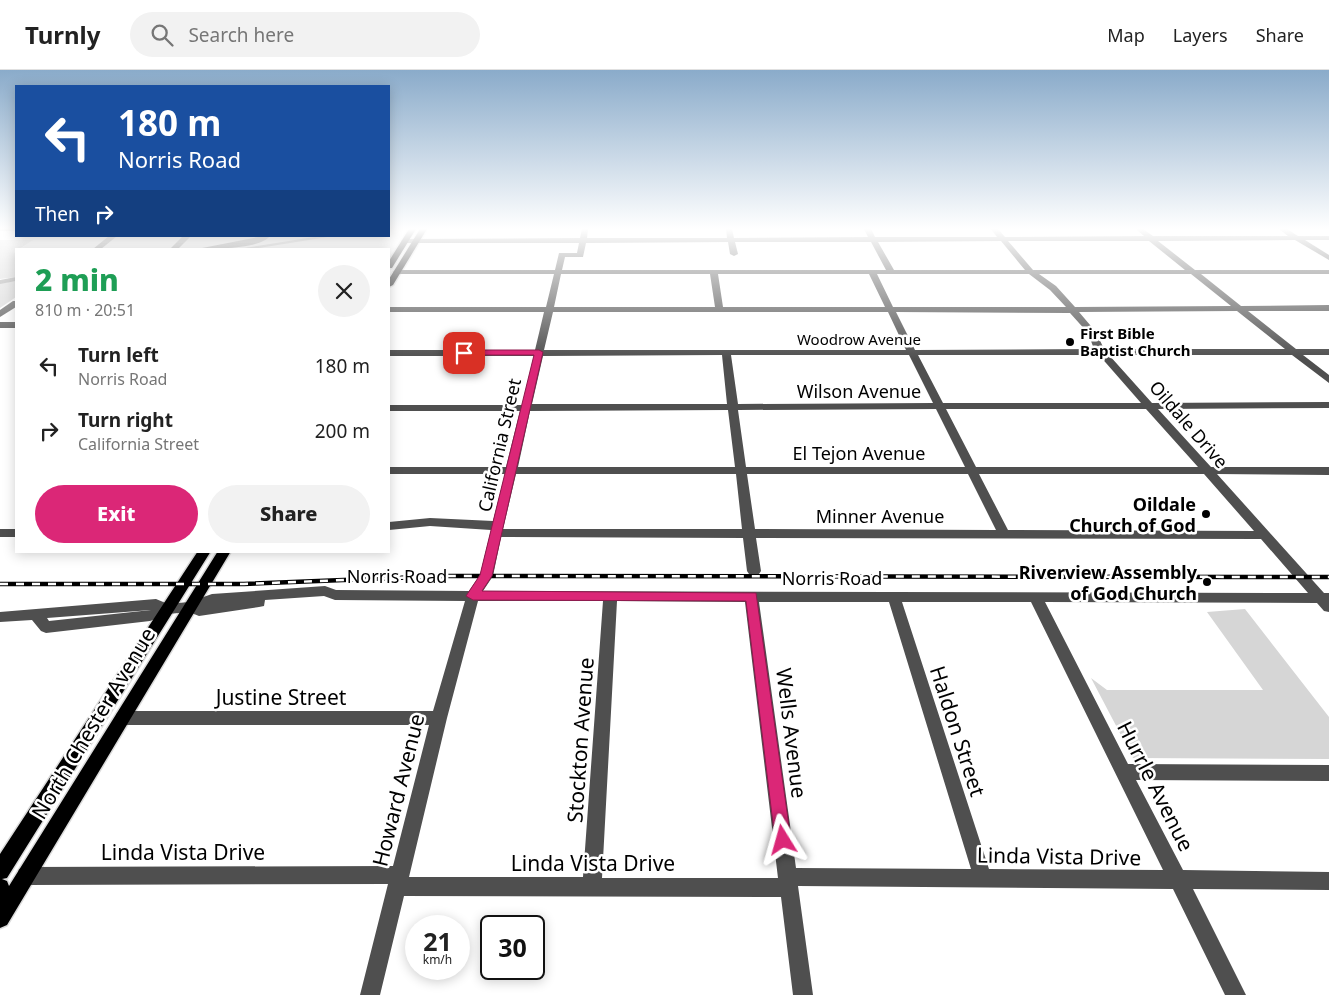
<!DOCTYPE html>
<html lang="en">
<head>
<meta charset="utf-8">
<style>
  :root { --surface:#fff; --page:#f2f2f2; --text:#222; --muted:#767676; --line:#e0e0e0; --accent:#db2777 }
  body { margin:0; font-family:"Noto Sans",sans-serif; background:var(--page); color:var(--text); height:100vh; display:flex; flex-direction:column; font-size:19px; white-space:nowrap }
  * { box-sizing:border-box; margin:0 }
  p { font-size:16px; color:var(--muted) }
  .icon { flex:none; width:28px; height:28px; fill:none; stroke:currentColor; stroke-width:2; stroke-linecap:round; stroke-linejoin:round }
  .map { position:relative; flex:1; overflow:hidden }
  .details { position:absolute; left:15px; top:178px; width:375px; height:305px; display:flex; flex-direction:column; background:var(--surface); border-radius:0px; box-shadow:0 2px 12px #0003 }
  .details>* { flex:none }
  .guide { position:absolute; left:15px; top:15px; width:375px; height:152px; border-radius:0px; box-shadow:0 2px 12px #0003; background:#1a4fa0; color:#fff; overflow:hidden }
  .speed { position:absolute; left:405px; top:845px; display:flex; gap:10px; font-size:25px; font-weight:700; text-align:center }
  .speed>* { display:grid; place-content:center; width:65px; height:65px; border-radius:50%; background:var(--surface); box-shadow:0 2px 12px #0003; line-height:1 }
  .speed small { font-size:12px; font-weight:400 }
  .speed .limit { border:2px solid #111; border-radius:8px; background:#fff; color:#111 }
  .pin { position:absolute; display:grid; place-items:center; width:42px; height:42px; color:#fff; margin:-21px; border-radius:10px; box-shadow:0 2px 8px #0006 }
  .me { position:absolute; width:55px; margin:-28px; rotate:352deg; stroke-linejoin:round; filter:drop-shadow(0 0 4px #0008) }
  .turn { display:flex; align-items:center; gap:18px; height:105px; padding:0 20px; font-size:22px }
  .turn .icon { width:65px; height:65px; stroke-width:2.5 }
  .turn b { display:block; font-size:35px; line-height:42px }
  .then { display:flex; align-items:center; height:48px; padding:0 20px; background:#0003; gap:10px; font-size:19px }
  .round { display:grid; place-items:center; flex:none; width:52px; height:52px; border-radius:26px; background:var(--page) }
  .overview { display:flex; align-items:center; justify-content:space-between; height:85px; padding:0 20px }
  h1 { font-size:30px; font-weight:800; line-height:38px; color:#1e9e55 }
  .button { display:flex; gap:10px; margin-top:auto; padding:10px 20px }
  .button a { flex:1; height:58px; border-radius:30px; background:var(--accent); color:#fff; font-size:20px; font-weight:800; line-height:58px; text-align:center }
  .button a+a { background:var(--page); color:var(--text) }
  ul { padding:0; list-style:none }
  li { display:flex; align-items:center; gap:15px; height:65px; padding:0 20px }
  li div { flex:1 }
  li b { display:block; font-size:19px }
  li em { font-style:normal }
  header { display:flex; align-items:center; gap:30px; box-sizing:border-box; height:70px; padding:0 25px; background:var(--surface); border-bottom:1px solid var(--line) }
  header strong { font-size:24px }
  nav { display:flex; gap:28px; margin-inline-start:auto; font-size:18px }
  .search { width:350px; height:45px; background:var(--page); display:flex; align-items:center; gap:12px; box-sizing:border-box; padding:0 18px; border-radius:28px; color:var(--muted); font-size:19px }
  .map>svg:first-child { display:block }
  .green { fill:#d6d6d6 }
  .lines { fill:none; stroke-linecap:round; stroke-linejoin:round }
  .canal { fill:#9d9d9d; fill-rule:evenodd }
  .major-casing { stroke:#dbdbdb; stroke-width:3 }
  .minor { fill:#4f4f4f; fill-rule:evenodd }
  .major { fill:#000; fill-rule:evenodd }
  .rail-casing { stroke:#000; stroke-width:4.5 }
  .rail { stroke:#fff; stroke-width:2.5; stroke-dasharray:8; stroke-linecap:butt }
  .route { fill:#db2777; stroke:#8e194d }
  .poi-dot { fill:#000; stroke:#fff; stroke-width:2 }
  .labels { text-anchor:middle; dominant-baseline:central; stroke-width:5; stroke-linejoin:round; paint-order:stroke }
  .far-poi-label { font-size:15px; font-weight:bold; fill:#000; stroke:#fff; text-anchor:start }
  .far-street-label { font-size:15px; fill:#000; stroke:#fff }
  .street-label { font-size:18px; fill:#000; stroke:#fff }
  .poi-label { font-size:18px; font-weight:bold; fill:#000; stroke:#fff; text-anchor:end }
  .near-street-label { font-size:21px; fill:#000; stroke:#fff }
</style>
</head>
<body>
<header>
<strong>Turnly</strong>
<div class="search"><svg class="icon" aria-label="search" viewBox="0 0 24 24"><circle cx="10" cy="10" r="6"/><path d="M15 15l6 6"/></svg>Search here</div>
<nav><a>Map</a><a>Layers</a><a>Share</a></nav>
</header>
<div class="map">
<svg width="1329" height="925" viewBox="0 0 1329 925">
  <rect width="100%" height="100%" fill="#fff"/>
  <g class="green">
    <path d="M 0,170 L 33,170 L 14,182 L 16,183 L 16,207 L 0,209 Z"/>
    <path d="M 16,211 L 16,227 L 0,238 L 0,213 Z"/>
    <path d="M 1245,539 L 1329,647 L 1329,689 L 1133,688 L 1091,608 L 1107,620 L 1263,620 L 1207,542 Z"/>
  </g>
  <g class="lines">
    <g class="canal">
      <path d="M 320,166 L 334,166 L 253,179 L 238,179 Z"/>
      <path d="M 16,207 L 16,211 L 0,214 L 0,210 Z"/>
    </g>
    <defs>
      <g id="major">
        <path d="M 409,159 L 416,159 L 392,198 L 389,198 L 389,191 Z"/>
        <path d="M 420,159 L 427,159 L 393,215 L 389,217 L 389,209 Z"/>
        <path d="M 198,481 L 211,481 L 7,808 L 2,809 L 7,811 L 9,816 L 218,481 L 231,481 L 7,855 L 0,858 L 0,784 Z"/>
      </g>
    </defs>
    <use href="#major" class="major-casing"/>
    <g class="minor">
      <rect x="0" y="159" width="16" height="2"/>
      <path d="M 582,159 L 588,159 L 587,168 L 727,168 L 726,159 L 732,159 L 734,168 L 868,167 L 864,159 L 871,159 L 875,167 L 997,167 L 991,159 L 998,159 L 1005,167 L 1144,166 L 1136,159 L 1143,159 L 1153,166 L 1288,166 L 1279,159 L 1287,159 L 1298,166 L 1329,166 L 1329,170 L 1305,170 L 1329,185 L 1329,190 L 1295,170 L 1158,171 L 1195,200 L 1329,200 L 1329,204 L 1201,204 L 1241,236 L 1329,235 L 1329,241 L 1248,241 L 1296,279 L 1329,279 L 1329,285 L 1303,285 L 1329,305 L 1329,313 L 1292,285 L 1109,285 L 1152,333 L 1329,332 L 1329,338 L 1158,339 L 1211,397 L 1329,397 L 1329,405 L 1217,404 L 1324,523 L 1329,523 L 1329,542 L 1324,541 L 1317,533 L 1045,532 L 1128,694 L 1329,695 L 1329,711 L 1136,710 L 1183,800 L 1329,802 L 1329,820 L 1193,819 L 1246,925 L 1225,925 L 1173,819 L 798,816 L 813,925 L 793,925 L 781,827 L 404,826 L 380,925 L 360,925 L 388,814 L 26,815 L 19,813 L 17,806 L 19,799 L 26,797 L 393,796 L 429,655 L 123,655 L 117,653 L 115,648 L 117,643 L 123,641 L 433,641 L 465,531 L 335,530 L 324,526 L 265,530 L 264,536 L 259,537 L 199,546 L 189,542 L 168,544 L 150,551 L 46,563 L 41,561 L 32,550 L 0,552 L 0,542 L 156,529 L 168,534 L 189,532 L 212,524 L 325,516 L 336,520 L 469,521 L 480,505 L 491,460 L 430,456 L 389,460 L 389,452 L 430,448 L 493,451 L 505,404 L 389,404 L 389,397 L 506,397 L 520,341 L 389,341 L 389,335 L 522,335 L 534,286 L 389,286 L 389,280 L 535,280 L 544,242 L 389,242 L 389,237 L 546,237 L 554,204 L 397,204 L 393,202 L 397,200 L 555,200 L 559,183 L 577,183 L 579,173 L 405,173 L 401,171 L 405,169 L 580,168 ZM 1001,171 L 1025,200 L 894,200 L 878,172 ZM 1008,171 L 1149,171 L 1185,200 L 1033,200 ZM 728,172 L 730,184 L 734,186 L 738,184 L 735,172 L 871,172 L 886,200 L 562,200 L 565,187 L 583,187 L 586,173 ZM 561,204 L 710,204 L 715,237 L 554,237 ZM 718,204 L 869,204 L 885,237 L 723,237 ZM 877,204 L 1029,204 L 1050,220 L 1066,237 L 893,237 ZM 1039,204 L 1191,204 L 1231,236 L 1075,237 L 1056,216 ZM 1237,241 L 1285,279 L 1104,279 L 1096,262 L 1079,242 ZM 553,242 L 888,242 L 906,280 L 544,280 ZM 896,242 L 1070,243 L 1088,263 L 1094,279 L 915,280 ZM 722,285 L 727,334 L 532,334 L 543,286 ZM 731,285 L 909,285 L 933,333 L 738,334 ZM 918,285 L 1099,285 L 1141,333 L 943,333 ZM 936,339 L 965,397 L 746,397 L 738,340 ZM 946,339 L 1146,339 L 1198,397 L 976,397 ZM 728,340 L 735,397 L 518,397 L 530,341 ZM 516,404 L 736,404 L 742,459 L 503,459 ZM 747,404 L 968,404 L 996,460 L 755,459 ZM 979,404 L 1204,404 L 1254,461 L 1008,460 ZM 501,467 L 743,468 L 747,501 L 749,504 L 759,504 L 761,501 L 756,468 L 1261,469 L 1308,523 L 483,521 L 493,506 ZM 478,531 L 603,531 L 583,807 L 409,807 L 447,648 ZM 617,531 L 745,532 L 778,808 L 602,808 ZM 759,532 L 889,532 L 971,799 L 796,798 ZM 902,532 L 1031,532 L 1163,800 L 989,799 ZM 151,540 L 49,551 L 47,548 Z"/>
      <path d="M 109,166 L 117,166 L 101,179 L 93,179 Z"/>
      <path d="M 183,166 L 191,166 L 178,179 L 170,179 Z"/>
      <path d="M 263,166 L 270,166 C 260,179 213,179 197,179 Z"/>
      <path d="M 13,231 L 16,231 L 16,237 L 0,247 L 0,240 Z"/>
      <rect x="0" y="252" width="16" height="6"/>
      <rect x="0" y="459" width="16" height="8"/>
    </g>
    <use href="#major" class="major"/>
    <defs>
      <path id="rail" d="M 0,514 L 244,514 L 446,506 L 1329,507"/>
    </defs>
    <use href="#rail" class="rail-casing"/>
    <use href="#rail" class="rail"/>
  </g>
  <linearGradient id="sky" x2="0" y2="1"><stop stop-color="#8aabca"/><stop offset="0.55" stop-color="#fff"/><stop offset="1" stop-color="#fff" stop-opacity="0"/></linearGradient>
  <rect width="1329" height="289" fill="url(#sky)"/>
  <path class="route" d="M 539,280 L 543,282 L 492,506 L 482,521 L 756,523 L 791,770 L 789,776 L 783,778 L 777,776 L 775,770 L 746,531 L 473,530 L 466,526 L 480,505 L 534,285 L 464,285 L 460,283 L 464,280 Z"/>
  <g class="poi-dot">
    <circle cx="1070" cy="272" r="5"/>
    <circle cx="1206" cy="444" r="5"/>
    <circle cx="1207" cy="512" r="5"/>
  </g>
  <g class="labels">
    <g class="far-poi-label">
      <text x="1080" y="263">First Bible<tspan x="1080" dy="17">Baptist Church</tspan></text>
    </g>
    <g class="far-street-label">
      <text x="859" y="269">Woodrow Avenue</text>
    </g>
    <g class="street-label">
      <text x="859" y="321">Wilson Avenue</text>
      <text transform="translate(1189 354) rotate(49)">Oildale Drive</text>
      <text transform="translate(499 375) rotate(-77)">California Street</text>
      <text x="859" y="383">El Tejon Avenue</text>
      <text x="880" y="446">Minner Avenue</text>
      <text x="397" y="506">Norris Road</text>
      <text x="832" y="508">Norris Road</text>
    </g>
    <g class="poi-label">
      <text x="1196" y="434">Oildale<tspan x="1196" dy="21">Church of God</tspan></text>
      <text x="1197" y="502">Riverview Assembly<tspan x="1197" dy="21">of God Church</tspan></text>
    </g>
    <g class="near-street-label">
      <text x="281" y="627">Justine Street</text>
      <text transform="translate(93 653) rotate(-59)">North Chester Avenue</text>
      <text transform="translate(958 661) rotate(72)">Haldon Street</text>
      <text transform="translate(792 663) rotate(83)">Wells Avenue</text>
      <text transform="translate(580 670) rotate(-86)">Stockton Avenue</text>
      <text transform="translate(1156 716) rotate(63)">Hurrle Avenue</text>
      <text transform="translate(398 720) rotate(-76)">Howard Avenue</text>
      <text x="183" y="782">Linda Vista Drive</text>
      <text transform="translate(1059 786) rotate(1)">Linda Vista Drive</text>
      <text x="593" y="793">Linda Vista Drive</text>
    </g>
  </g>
</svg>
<div class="speed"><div>21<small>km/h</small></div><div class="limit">30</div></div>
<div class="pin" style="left:464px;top:283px;background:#d93025"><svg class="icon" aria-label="arrive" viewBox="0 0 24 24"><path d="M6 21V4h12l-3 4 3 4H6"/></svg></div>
<svg class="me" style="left:783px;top:770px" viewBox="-20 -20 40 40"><path d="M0-17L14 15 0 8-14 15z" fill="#db2777" stroke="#fff" stroke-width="4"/></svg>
<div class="guide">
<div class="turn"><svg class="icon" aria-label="left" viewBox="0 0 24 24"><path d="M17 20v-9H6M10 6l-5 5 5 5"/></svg><div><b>180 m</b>Norris Road</div></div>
<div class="then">Then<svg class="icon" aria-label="right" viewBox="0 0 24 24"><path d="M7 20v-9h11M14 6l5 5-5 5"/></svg></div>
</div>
<section class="details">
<div class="overview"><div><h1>2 min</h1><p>810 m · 20:51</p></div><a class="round"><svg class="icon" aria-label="close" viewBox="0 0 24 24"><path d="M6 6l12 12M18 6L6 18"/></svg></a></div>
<ul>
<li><svg class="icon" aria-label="left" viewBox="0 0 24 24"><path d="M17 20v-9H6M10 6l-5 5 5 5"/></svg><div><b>Turn left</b><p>Norris Road</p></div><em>180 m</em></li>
<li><svg class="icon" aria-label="right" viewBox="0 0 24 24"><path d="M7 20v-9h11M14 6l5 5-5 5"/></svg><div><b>Turn right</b><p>California Street</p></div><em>200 m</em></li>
</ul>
<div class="button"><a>Exit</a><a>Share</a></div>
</section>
</div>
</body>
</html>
